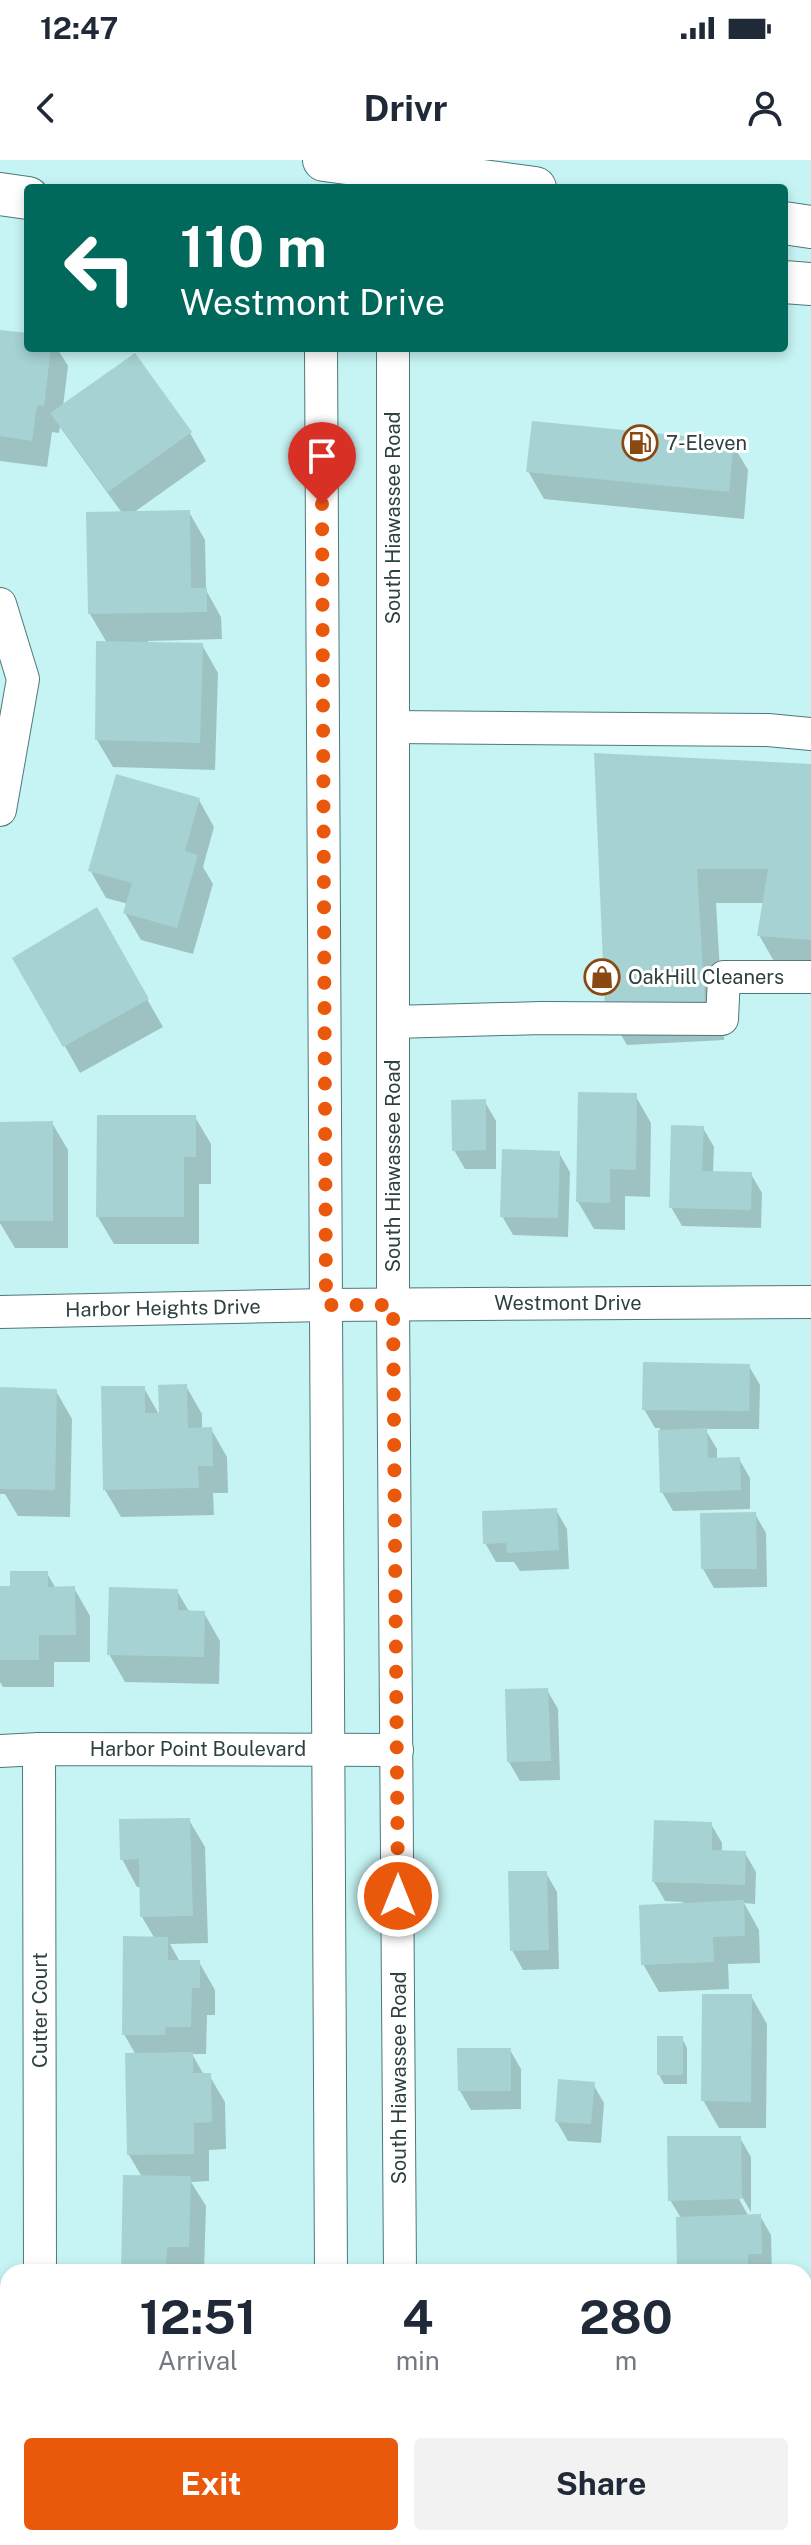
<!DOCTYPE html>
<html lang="en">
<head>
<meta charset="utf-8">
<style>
  :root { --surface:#fff; --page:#f2f2f3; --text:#1f2937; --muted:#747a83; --accent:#ea580c }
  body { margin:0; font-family:"Public Sans",sans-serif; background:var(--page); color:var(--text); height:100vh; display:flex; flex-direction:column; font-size:30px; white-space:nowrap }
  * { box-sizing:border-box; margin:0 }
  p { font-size:26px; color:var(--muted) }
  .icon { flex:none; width:44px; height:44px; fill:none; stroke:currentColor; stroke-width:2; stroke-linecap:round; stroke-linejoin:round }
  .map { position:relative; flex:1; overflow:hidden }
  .details { position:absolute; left:0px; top:2104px; width:812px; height:282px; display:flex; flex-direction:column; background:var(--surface); border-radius:24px 24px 0 0; box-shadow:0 4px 12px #0003 }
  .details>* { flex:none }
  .hud { position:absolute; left:24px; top:24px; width:764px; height:168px; border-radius:8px; box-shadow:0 4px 12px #0003; background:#00695c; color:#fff; overflow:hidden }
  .pin { position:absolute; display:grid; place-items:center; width:68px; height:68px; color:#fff; margin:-82px -34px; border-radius:50% 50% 50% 0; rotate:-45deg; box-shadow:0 0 8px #0007 }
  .pin .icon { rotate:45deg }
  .me { position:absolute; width:88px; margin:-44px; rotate:0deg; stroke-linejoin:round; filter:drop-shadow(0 0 6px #0008) }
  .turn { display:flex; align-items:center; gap:28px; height:168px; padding:0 24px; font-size:36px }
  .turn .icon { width:104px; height:104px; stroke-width:2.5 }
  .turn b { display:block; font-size:56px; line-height:68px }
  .eta { display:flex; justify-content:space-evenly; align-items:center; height:136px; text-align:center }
  .eta b { font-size:48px; font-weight:700; line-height:56px }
  .primary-button { display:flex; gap:16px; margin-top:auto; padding:16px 24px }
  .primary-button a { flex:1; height:92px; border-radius:8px; background:var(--accent); color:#fff; font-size:32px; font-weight:700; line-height:92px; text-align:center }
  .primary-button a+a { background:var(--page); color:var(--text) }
  .status { display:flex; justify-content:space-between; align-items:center; height:56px; padding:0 40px; background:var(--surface); direction:ltr }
  .status svg { height:22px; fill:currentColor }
  header { display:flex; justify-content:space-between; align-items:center; height:104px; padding:0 24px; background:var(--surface); font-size:36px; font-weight:700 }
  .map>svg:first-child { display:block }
  .shadow { fill:#0003 }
  .building { fill:#a6d2d3 }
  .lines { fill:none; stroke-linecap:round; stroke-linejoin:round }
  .minor-casing { stroke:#4f7879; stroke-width:34 }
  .major-casing { stroke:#4f7879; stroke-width:44 }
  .minor { stroke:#fff; stroke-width:32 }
  .major { stroke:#fff; stroke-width:42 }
  .route { stroke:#ea580c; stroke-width:14; stroke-dasharray:0 25.2 }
  .labels { text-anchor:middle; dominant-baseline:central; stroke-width:6; stroke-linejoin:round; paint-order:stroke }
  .poi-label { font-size:20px; fill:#2e4040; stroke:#fff; text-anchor:start }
  .street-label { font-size:20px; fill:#2e4040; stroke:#fff }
</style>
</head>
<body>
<div class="status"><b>12:47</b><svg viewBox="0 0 49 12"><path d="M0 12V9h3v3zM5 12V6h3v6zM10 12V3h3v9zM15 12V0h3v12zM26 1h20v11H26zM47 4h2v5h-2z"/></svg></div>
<header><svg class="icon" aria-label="back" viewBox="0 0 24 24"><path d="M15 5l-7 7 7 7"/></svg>Drivr<svg class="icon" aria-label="person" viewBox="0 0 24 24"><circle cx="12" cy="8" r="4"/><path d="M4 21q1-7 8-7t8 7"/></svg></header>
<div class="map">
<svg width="811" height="2385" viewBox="0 0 811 2385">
  <rect width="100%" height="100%" fill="#c6f3f3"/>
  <g class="shadow">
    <path d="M 0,172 L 28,175 L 28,188 L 57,188 L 68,206 L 63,247 L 190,273 L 206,301 L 133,353 L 189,352 L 205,380 L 206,430 L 221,457 L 222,479 L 148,481 L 148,484 L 202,485 L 218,513 L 215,610 L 113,607 L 97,580 L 107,483 L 90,454 L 122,353 L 60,267 L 59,273 L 52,272 L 47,307 L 0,301 Z"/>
    <path d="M 732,283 L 748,310 L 744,359 L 544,339 L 528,311 Z"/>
    <path d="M 596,595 L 811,606 L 811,812 L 779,810 L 759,775 L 764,743 L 716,743 L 724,880 L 627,885 L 607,851 Z"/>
    <path d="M 199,640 L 214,667 L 203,707 L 213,724 L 193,794 L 141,780 L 125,753 L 128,744 L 106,738 L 90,710 Z"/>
    <path d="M 96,750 L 163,867 L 80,913 L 15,798 Z"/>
    <path d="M 635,935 L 651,963 L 650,1037 L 625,1036 L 625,1070 L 594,1069 L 578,1042 Z"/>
    <path d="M 485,942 L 496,961 L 496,1009 L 465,1009 L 454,990 Z"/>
    <path d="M 195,957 L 211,984 L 211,1024 L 199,1024 L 199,1084 L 114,1084 L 98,1057 Z"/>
    <path d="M 52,963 L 68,990 L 68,1088 L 15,1088 L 0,1063 L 0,964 Z"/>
    <path d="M 703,968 L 714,987 L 713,1013 L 751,1014 L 762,1033 L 761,1068 L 682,1066 L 671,1047 Z"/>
    <path d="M 559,993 L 570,1012 L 568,1077 L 513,1075 L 502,1056 Z"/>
    <path d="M 749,1206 L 760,1225 L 759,1269 L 705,1269 L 717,1289 L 717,1300 L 739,1299 L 750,1318 L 750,1349 L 673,1351 L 662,1332 L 660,1268 L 655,1268 L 644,1249 Z"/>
    <path d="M 186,1226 L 202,1254 L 202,1270 L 211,1269 L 227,1297 L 228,1333 L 213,1333 L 214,1355 L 121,1357 L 105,1330 L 144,1228 L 161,1258 Z"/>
    <path d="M 0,1230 L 56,1231 L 72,1259 L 70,1357 L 18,1356 L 5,1334 L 0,1334 Z"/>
    <path d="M 556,1350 L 567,1369 L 569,1409 L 520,1411 L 514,1402 L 496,1402 L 485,1383 Z"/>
    <path d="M 755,1354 L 766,1373 L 767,1427 L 714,1428 L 703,1409 Z"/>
    <path d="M 47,1413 L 56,1429 L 74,1428 L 90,1456 L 90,1502 L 54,1502 L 54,1527 L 3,1527 L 0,1522 L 0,1428 L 12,1428 Z"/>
    <path d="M 177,1431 L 190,1453 L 204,1453 L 220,1481 L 219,1524 L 125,1522 L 109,1494 Z"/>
    <path d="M 547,1530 L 558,1549 L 560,1620 L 520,1621 L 509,1602 Z"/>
    <path d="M 189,1660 L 205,1687 L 208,1783 L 170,1784 L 180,1802 L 199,1802 L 215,1830 L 215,1855 L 207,1855 L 206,1894 L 192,1894 L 204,1915 L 209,1915 L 225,1942 L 226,1989 L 209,1990 L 209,2021 L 191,2022 L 206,2046 L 204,2112 L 124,2112 L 142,2017 L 129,1995 L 136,1895 L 124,1874 L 155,1779 L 142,1757 L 142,1727 L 137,1727 L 122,1699 Z"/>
    <path d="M 711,1664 L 722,1683 L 722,1692 L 745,1693 L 756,1712 L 755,1744 L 744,1743 L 759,1770 L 760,1803 L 728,1804 L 729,1829 L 659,1832 L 643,1804 L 683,1742 L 665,1741 L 654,1722 Z"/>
    <path d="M 546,1713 L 557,1732 L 559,1809 L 523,1810 L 512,1790 Z"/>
    <path d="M 751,1836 L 767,1864 L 766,1968 L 719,1968 L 703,1940 Z"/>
    <path d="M 682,1878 L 687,1888 L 687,1924 L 664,1924 L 659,1915 Z"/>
    <path d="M 510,1890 L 521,1909 L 521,1949 L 471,1950 L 460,1931 Z"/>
    <path d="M 593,1924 L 604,1943 L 601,1983 L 568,1981 L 557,1962 Z"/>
    <path d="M 740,1978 L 751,1997 L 751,2052 L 738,2030 L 735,2032 L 749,2057 L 760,2056 L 771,2075 L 772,2112 L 679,2112 L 681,2058 L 670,2040 Z"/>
    <path d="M 183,2378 L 234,2378 L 233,2385 L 212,2385 Z"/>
  </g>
  <g class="building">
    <path d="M 0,170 L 28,173 L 28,188 L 51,188 L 44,246 L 37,245 L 32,281 L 0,276 Z"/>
    <path d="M 135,193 L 192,272 L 108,332 L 50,253 Z"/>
    <path d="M 532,261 L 734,281 L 729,332 L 526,312 Z"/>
    <path d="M 190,350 L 191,428 L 207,428 L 207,452 L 88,454 L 86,352 Z"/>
    <path d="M 96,481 L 203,483 L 200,583 L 95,580 Z"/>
    <path d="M 594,593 L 811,604 L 811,780 L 757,776 L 768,709 L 697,709 L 705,846 L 605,851 Z"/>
    <path d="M 116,614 L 200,638 L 185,691 L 198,695 L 177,768 L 123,753 L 132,723 L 88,711 Z"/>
    <path d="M 97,747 L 149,839 L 63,887 L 12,798 Z"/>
    <path d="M 578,932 L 637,933 L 636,1010 L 610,1009 L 610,1043 L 576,1042 Z"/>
    <path d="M 486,939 L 486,990 L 452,991 L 451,940 Z"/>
    <path d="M 97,955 L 196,955 L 196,997 L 184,997 L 184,1057 L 96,1057 Z"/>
    <path d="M 53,961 L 53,1061 L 0,1061 L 0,962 Z"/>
    <path d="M 671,965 L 704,966 L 702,1011 L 752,1012 L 751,1050 L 669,1048 Z"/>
    <path d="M 502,989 L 560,991 L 558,1058 L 500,1057 Z"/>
    <path d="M 643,1202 L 750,1204 L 749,1251 L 642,1250 Z"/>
    <path d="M 187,1224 L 188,1268 L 212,1267 L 213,1306 L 198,1306 L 199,1328 L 103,1330 L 101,1226 L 145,1226 L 145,1253 L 159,1253 L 158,1225 Z"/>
    <path d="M 0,1227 L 57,1229 L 55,1330 L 0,1329 Z"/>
    <path d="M 707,1268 L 708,1298 L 740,1297 L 741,1330 L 660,1333 L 658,1270 Z"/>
    <path d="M 557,1348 L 559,1390 L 507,1393 L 506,1383 L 483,1384 L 482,1351 Z"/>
    <path d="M 756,1352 L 757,1409 L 701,1409 L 700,1353 Z"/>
    <path d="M 10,1411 L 48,1411 L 48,1427 L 75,1426 L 76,1475 L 39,1475 L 39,1500 L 0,1500 L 0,1426 L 10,1426 Z"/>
    <path d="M 109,1427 L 178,1429 L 178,1450 L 205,1451 L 204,1497 L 107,1495 Z"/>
    <path d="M 548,1528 L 551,1601 L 507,1602 L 505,1529 Z"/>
    <path d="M 190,1658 L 193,1756 L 140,1757 L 139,1699 L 120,1700 L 119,1659 Z"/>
    <path d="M 654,1660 L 712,1662 L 712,1690 L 746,1691 L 745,1725 L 652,1722 Z"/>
    <path d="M 508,1711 L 547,1711 L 549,1790 L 510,1791 Z"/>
    <path d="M 744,1740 L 745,1776 L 713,1777 L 714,1802 L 641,1805 L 639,1745 Z"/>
    <path d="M 123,1776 L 168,1777 L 168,1800 L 200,1800 L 200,1828 L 192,1828 L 191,1867 L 166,1867 L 165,1875 L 122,1875 Z"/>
    <path d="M 702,1834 L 752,1834 L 751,1942 L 701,1941 Z"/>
    <rect x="657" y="1876" width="26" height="39"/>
    <path d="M 457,1888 L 511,1888 L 511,1931 L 458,1931 Z"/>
    <path d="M 193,1892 L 193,1913 L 211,1913 L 212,1962 L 194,1963 L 194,1994 L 127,1995 L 125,1893 Z"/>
    <path d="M 558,1919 L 595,1922 L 591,1964 L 555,1962 Z"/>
    <path d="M 667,1976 L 741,1976 L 742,2039 L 668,2041 Z"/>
    <path d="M 123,2015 L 191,2016 L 189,2087 L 167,2087 L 166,2111 L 121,2111 Z"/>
    <path d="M 761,2054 L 762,2094 L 748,2094 L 748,2112 L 677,2112 L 676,2057 Z"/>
    <path d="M 87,2378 L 104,2378 L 106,2385 L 66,2385 Z"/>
  </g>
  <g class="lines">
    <defs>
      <g id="minor">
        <path d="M 321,188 L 331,2112"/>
        <path d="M 393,188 L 393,1145 L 400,2112"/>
        <path d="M 0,444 L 23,519 L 0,650"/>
        <path d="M 393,567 L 768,570 L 811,574"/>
        <path d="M 393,862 L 542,858 L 722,859 L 724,817 L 811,817"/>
        <path d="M 0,1152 L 326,1145 L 811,1142"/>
        <path d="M 39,1589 L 40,2112"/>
        <path d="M 0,1591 L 39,1589 L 397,1590"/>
        <path d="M 332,2378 L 332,2385"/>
        <path d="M 402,2378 L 402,2385"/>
      </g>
      <g id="major">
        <path d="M 324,0 L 535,28"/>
        <path d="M 0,34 L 28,38"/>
        <path d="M 784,63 L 811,67"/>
        <path d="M 784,122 L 811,124"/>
      </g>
    </defs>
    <use href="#minor" class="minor-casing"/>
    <use href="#major" class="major-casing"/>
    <use href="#minor" class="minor"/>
    <use href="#major" class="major"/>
  </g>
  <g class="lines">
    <path class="route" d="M 322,344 L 326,1145 L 393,1145 L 398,1736"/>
  </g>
  <defs>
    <symbol id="fuel-ring" viewBox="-11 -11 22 22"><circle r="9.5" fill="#fff" stroke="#894910" stroke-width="1.5"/><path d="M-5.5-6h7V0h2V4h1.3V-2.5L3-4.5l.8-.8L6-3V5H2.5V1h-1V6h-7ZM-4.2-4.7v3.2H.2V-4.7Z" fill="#894910"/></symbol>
    <symbol id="shop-ring" viewBox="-11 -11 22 22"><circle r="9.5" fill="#fff" stroke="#894910" stroke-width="1.5"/><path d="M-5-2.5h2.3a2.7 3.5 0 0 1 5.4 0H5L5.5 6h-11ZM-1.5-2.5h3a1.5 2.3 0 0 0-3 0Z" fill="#894910"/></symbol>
  </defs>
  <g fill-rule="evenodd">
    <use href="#fuel-ring" x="620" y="263" width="40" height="40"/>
    <use href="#shop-ring" x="582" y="797" width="40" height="40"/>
  </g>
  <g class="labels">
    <g class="poi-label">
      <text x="666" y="283">7-Eleven</text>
      <text x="628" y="817">OakHill Cleaners</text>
    </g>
    <g class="street-label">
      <text transform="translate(393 358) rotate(-90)">South Hiawassee Road</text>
      <text transform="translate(393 1006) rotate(-90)">South Hiawassee Road</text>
      <text x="568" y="1143">Westmont Drive</text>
      <text transform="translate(163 1148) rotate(-1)">Harbor Heights Drive</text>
      <text x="198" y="1589">Harbor Point Boulevard</text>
      <text transform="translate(40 1850) rotate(-90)">Cutter Court</text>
      <text transform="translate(399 1918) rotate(-90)">South Hiawassee Road</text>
    </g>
  </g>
</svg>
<div class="pin" style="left:322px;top:344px;background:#d93025"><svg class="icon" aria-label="arrive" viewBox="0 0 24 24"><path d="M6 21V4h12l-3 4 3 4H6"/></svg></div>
<svg class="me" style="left:398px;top:1736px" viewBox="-20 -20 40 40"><circle r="17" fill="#ea580c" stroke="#fff" stroke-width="3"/><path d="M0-11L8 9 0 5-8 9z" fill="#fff"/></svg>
<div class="hud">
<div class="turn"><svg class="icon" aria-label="left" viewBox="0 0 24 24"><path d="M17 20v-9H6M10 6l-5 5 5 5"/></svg><div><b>110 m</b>Westmont Drive</div></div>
</div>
<section class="details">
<div class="eta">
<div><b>12:51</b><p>Arrival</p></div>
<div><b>4</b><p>min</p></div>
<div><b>280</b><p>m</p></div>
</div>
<div class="primary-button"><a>Exit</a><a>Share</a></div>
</section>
</div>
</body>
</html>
